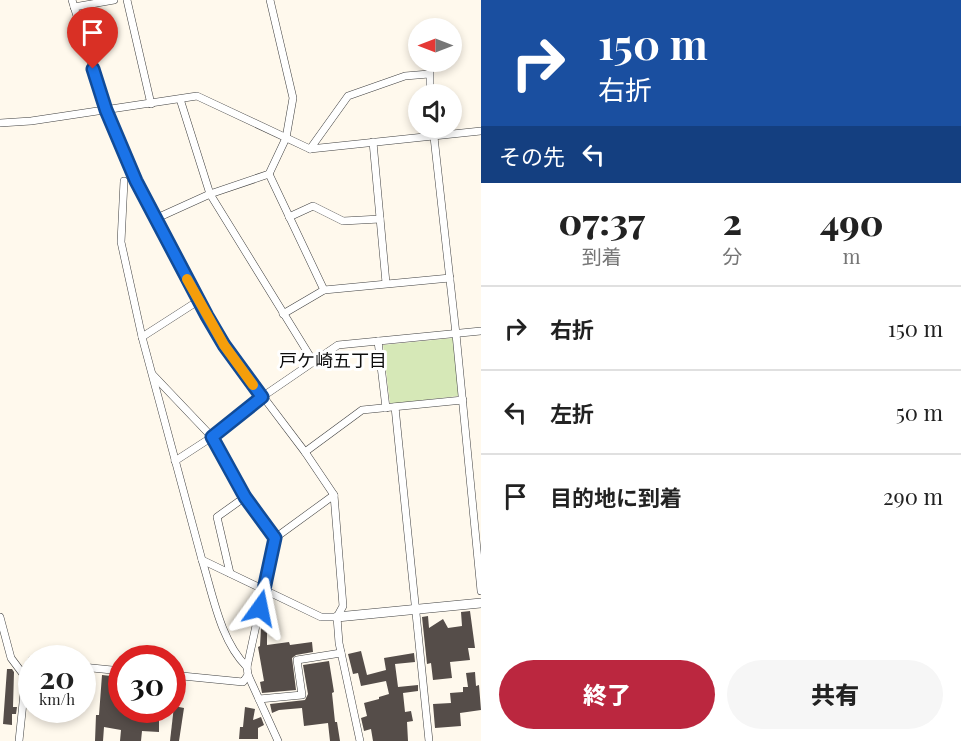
<!DOCTYPE html>
<html lang="ja">
<head>
<meta charset="utf-8">
<style>
  :root { --surface:#fff; --page:#f6f6f6; --text:#222; --muted:#767676; --line:#e0e0e0; --accent:#bb273f }
  body { margin:0; font-family:"Playfair Display","Noto Sans JP",serif; background:var(--page); color:var(--text); height:100vh; display:flex; flex-direction:column; font-size:22px; white-space:nowrap }
  * { box-sizing:border-box; margin:0 }
  p { font-size:20px; color:var(--muted) }
  .icon { flex:none; width:33px; height:33px; fill:none; stroke:currentColor; stroke-width:2; stroke-linecap:round; stroke-linejoin:round }
  .map { position:relative; flex:1; overflow:hidden }
  .panel { display:flex; flex-direction:column; background:var(--surface); width:480px }
  .panel>* { flex:none }
  .hud { background:#1a4fa0; color:#fff; overflow:hidden }
  .needle { width:39px; rotate:270deg }
  .controls { position:absolute; left:408px; top:18px; display:grid; gap:12px }
  .controls a { display:grid; place-items:center; width:54px; height:54px; border-radius:50%; background:var(--surface); box-shadow:0 3px 9px #0003; font-size:30px }
  .speed { position:absolute; left:18px; top:645px; display:flex; gap:12px; font-size:30px; font-weight:700; text-align:center }
  .speed>* { display:grid; place-content:center; width:78px; height:78px; border-radius:50%; background:var(--surface); box-shadow:0 3px 9px #0003; line-height:1 }
  .speed small { font-size:15px; font-weight:400 }
  .speed .limit { border:9px solid #d22; background:#fff; color:#111 }
  .pin { position:absolute; display:grid; place-items:center; width:51px; height:51px; color:#fff; margin:-62px -26px; border-radius:50% 50% 50% 0; rotate:-45deg; box-shadow:0 0 6px #0007 }
  .pin .icon { rotate:45deg }
  .me { position:absolute; width:66px; margin:-33px; rotate:12deg; stroke-linejoin:round; filter:drop-shadow(0 0 4px #0008) }
  .turn { display:flex; align-items:center; gap:21px; height:126px; padding:0 18px; font-size:27px }
  .turn .icon { width:78px; height:78px; stroke-width:2.5 }
  .turn b { display:block; font-size:42px; line-height:51px }
  .then { display:flex; align-items:center; height:57px; padding:0 18px; background:#0003; gap:12px; font-size:22px }
  .eta { display:flex; justify-content:space-evenly; align-items:center; height:102px; text-align:center }
  .eta b { font-size:36px; font-weight:800; line-height:42px }
  .action { display:flex; gap:12px; margin-top:auto; padding:12px 18px }
  .action a { flex:1; height:69px; border-radius:36px; background:var(--accent); color:#fff; font-size:24px; font-weight:800; line-height:69px; text-align:center }
  .action a+a { background:var(--page); color:var(--text) }
  ul { padding:0; list-style:none }
  li { display:flex; align-items:center; gap:18px; height:84px; padding:0 18px; border-top:2px solid var(--line) }
  li div { flex:1 }
  li b { display:block; font-size:22px }
  li em { font-style:normal }
  main { display:flex; flex:1; min-height:0 }
  .map>svg:first-child { display:block }
  .green { fill:#d6e8b7 }
  .building { fill:#554d49 }
  .lines { fill:none; stroke-linecap:round; stroke-linejoin:round }
  .minor-casing { stroke:#404040; stroke-width:8 }
  .tertiary-casing { stroke:#404040; stroke-width:10 }
  .minor { stroke:#fff; stroke-width:7 }
  .tertiary { stroke:#fff; stroke-width:9 }
  .route-casing { stroke:#114b97; stroke-width:15 }
  .route { stroke:#1a73e8; stroke-width:10 }
  .slow { stroke:#f59e0b; stroke-width:10 }
  .labels { text-anchor:middle; dominant-baseline:central; stroke-width:6; stroke-linejoin:round; paint-order:stroke }
  .neighbourhood-label { font-size:18px; fill:#0d0d0d; stroke:#fff }
</style>
</head>
<body>
<main>
<div class="map">
<svg width="481" height="741" viewBox="0 0 481 741">
  <rect width="100%" height="100%" fill="#fff9ed"/>
  <path class="green" d="M 453,338 L 459,396 L 390,404 L 383,345 Z"/>
  <g class="building">
    <path d="M 470,611 L 475,648 L 468,648 L 470,660 L 450,662 L 452,678 L 433,680 L 431,663 L 427,664 L 422,617 L 428,616 L 429,628 L 443,619 L 448,628 L 462,626 L 461,612 Z"/>
    <path d="M 261,628 L 267,628 L 267,645 L 289,642 L 290,645 L 312,642 L 313,652 L 296,655 L 292,658 L 296,690 L 262,693 L 260,682 L 264,681 L 258,647 L 260,646 Z"/>
    <path d="M 361,651 L 367,675 L 386,670 L 384,658 L 414,653 L 415,662 L 395,664 L 398,687 L 418,685 L 418,691 L 403,693 L 405,712 L 411,711 L 413,721 L 407,722 L 408,741 L 373,741 L 371,729 L 364,731 L 361,718 L 367,716 L 364,703 L 379,699 L 379,697 L 389,694 L 386,681 L 361,686 L 358,673 L 353,674 L 348,654 Z"/>
    <path d="M 329,661 L 334,692 L 332,693 L 335,722 L 337,722 L 340,741 L 330,741 L 328,723 L 304,726 L 302,708 L 279,710 L 272,713 L 270,704 L 305,700 L 308,694 L 303,665 Z"/>
    <path d="M 7,669 L 12,669 L 14,672 L 13,707 L 17,707 L 16,714 L 12,714 L 12,725 L 3,724 Z"/>
    <path d="M 475,672 L 476,686 L 479,685 L 481,710 L 460,713 L 461,726 L 435,728 L 433,704 L 451,703 L 450,693 L 463,692 L 463,687 L 468,687 L 466,673 Z"/>
    <path d="M 102,675 L 111,676 L 111,682 L 122,683 L 122,710 L 159,710 L 159,732 L 142,731 L 141,741 L 120,741 L 121,730 L 104,727 L 103,741 L 95,741 L 96,715 L 99,715 Z"/>
    <path d="M 174,706 L 184,708 L 179,741 L 170,741 Z"/>
    <path d="M 245,707 L 255,709 L 253,720 L 261,717 L 264,725 L 258,728 L 258,739 L 239,739 L 240,727 L 243,727 Z"/>
  </g>
  <g class="lines">
    <defs>
      <g id="minor">
        <path d="M 72,0 L 106,110 L 136,181 L 198,301 L 224,345 L 305,452 L 334,495 L 343,606 L 337,617 L 339,643 L 360,741"/>
        <path d="M 127,0 L 151,104"/>
        <path d="M 74,7 L 114,0"/>
        <path d="M 432,28 L 433,25"/>
        <path d="M 430,62 L 430,94"/>
        <path d="M 180,99 L 210,194 L 313,361"/>
        <path d="M 0,123 L 31,121 L 197,96 L 310,149 L 481,131"/>
        <path d="M 433,128 L 456,334 L 481,591"/>
        <path d="M 373,142 L 386,283"/>
        <path d="M 310,149 L 348,96 L 405,76 L 429,74"/>
        <path d="M 269,174 L 324,290"/>
        <path d="M 124,181 L 121,242 L 142,337"/>
        <path d="M 289,217 L 313,206 L 343,221 L 380,219"/>
        <path d="M 157,218 L 210,194 L 269,174 L 286,138 L 293,98 L 270,0"/>
        <path d="M 198,301 L 142,337 L 202,560 L 321,617 L 337,617"/>
        <path d="M 283,314 L 324,290 L 450,278"/>
        <path d="M 378,341 L 386,408"/>
        <path d="M 153,375 L 212,437 L 245,497 L 275,538"/>
        <path d="M 395,407 L 429,741"/>
        <path d="M 305,452 L 362,410 L 463,400"/>
        <path d="M 175,461 L 212,437 L 262,397 L 338,345 L 481,331"/>
        <path d="M 202,560 C 213,595 220,640 247,667"/>
        <path d="M 230,573 L 217,517 L 245,497"/>
        <path d="M 0,617 L 11,658 L 23,674"/>
        <path d="M 35,658 L 48,658"/>
        <path d="M 82,667 L 122,671"/>
        <path d="M 172,675 L 243,682 L 248,675"/>
        <path d="M 259,699 L 302,695 L 297,660 L 341,653"/>
        <path d="M 19,741 L 24,693 L 23,674 L 32,660"/>
        <path d="M 278,741 L 248,675 L 247,667 L 275,538 L 334,495"/>
      </g>
      <path id="tertiary" d="M 337,617 L 481,603"/>
    </defs>
    <use href="#minor" class="minor-casing"/>
    <use href="#tertiary" class="tertiary-casing"/>
    <use href="#minor" class="minor"/>
    <use href="#tertiary" class="tertiary"/>
  </g>
  <g class="lines">
    <defs>
      <path id="route" d="M 93,69 L 106,110 L 136,181 L 207,316 L 224,345 L 262,397 L 212,437 L 245,497 L 275,538 L 260,608"/>
    </defs>
    <use href="#route" class="route-casing"/>
    <use href="#route" class="route"/>
    <path class="slow" d="M 187,279 L 224,345 L 253,385"/>
  </g>
  <g class="labels">
    <g class="neighbourhood-label">
      <text x="333" y="360">戸ケ崎五丁目</text>
    </g>
  </g>
</svg>
<div class="controls">
<a><svg class="needle" viewBox="-14 -14 28 28"><path d="M0-13l5 13h-10z" fill="#e53935"/><path d="M0 13l5-13h-10z" fill="#767676"/></svg></a>
<a><svg class="icon" aria-label="sound" viewBox="0 0 24 24"><path d="M4 9h4l5-4v14l-5-4H4zM17 9q2 3 0 6"/></svg></a>
</div>
<div class="speed"><div>20<small>km/h</small></div><div class="limit">30</div></div>
<div class="pin" style="left:93px;top:69px;background:#d93025"><svg class="icon" aria-label="arrive" viewBox="0 0 24 24"><path d="M6 21V4h12l-3 4 3 4H6"/></svg></div>
<svg class="me" style="left:260px;top:608px" viewBox="-20 -20 40 40"><path d="M0-17L14 15 0 8-14 15z" fill="#1a73e8" stroke="#fff" stroke-width="4"/></svg>
</div>
<section class="panel">
<div class="hud">
<div class="turn"><svg class="icon" aria-label="right" viewBox="0 0 24 24"><path d="M7 20v-9h11M14 6l5 5-5 5"/></svg><div><b>150 m</b>右折</div></div>
<div class="then">その先<svg class="icon" aria-label="left" viewBox="0 0 24 24"><path d="M17 20v-9H6M10 6l-5 5 5 5"/></svg></div>
</div>
<div class="eta">
<div><b>07:37</b><p>到着</p></div>
<div><b>2</b><p>分</p></div>
<div><b>490</b><p>m</p></div>
</div>
<ul>
<li><svg class="icon" aria-label="right" viewBox="0 0 24 24"><path d="M7 20v-9h11M14 6l5 5-5 5"/></svg><div><b>右折</b></div><em>150 m</em></li>
<li><svg class="icon" aria-label="left" viewBox="0 0 24 24"><path d="M17 20v-9H6M10 6l-5 5 5 5"/></svg><div><b>左折</b></div><em>50 m</em></li>
<li><svg class="icon" aria-label="arrive" viewBox="0 0 24 24"><path d="M6 21V4h12l-3 4 3 4H6"/></svg><div><b>目的地に到着</b></div><em>290 m</em></li>
</ul>
<div class="action"><a>終了</a><a>共有</a></div>
</section>
</main>
</body>
</html>
